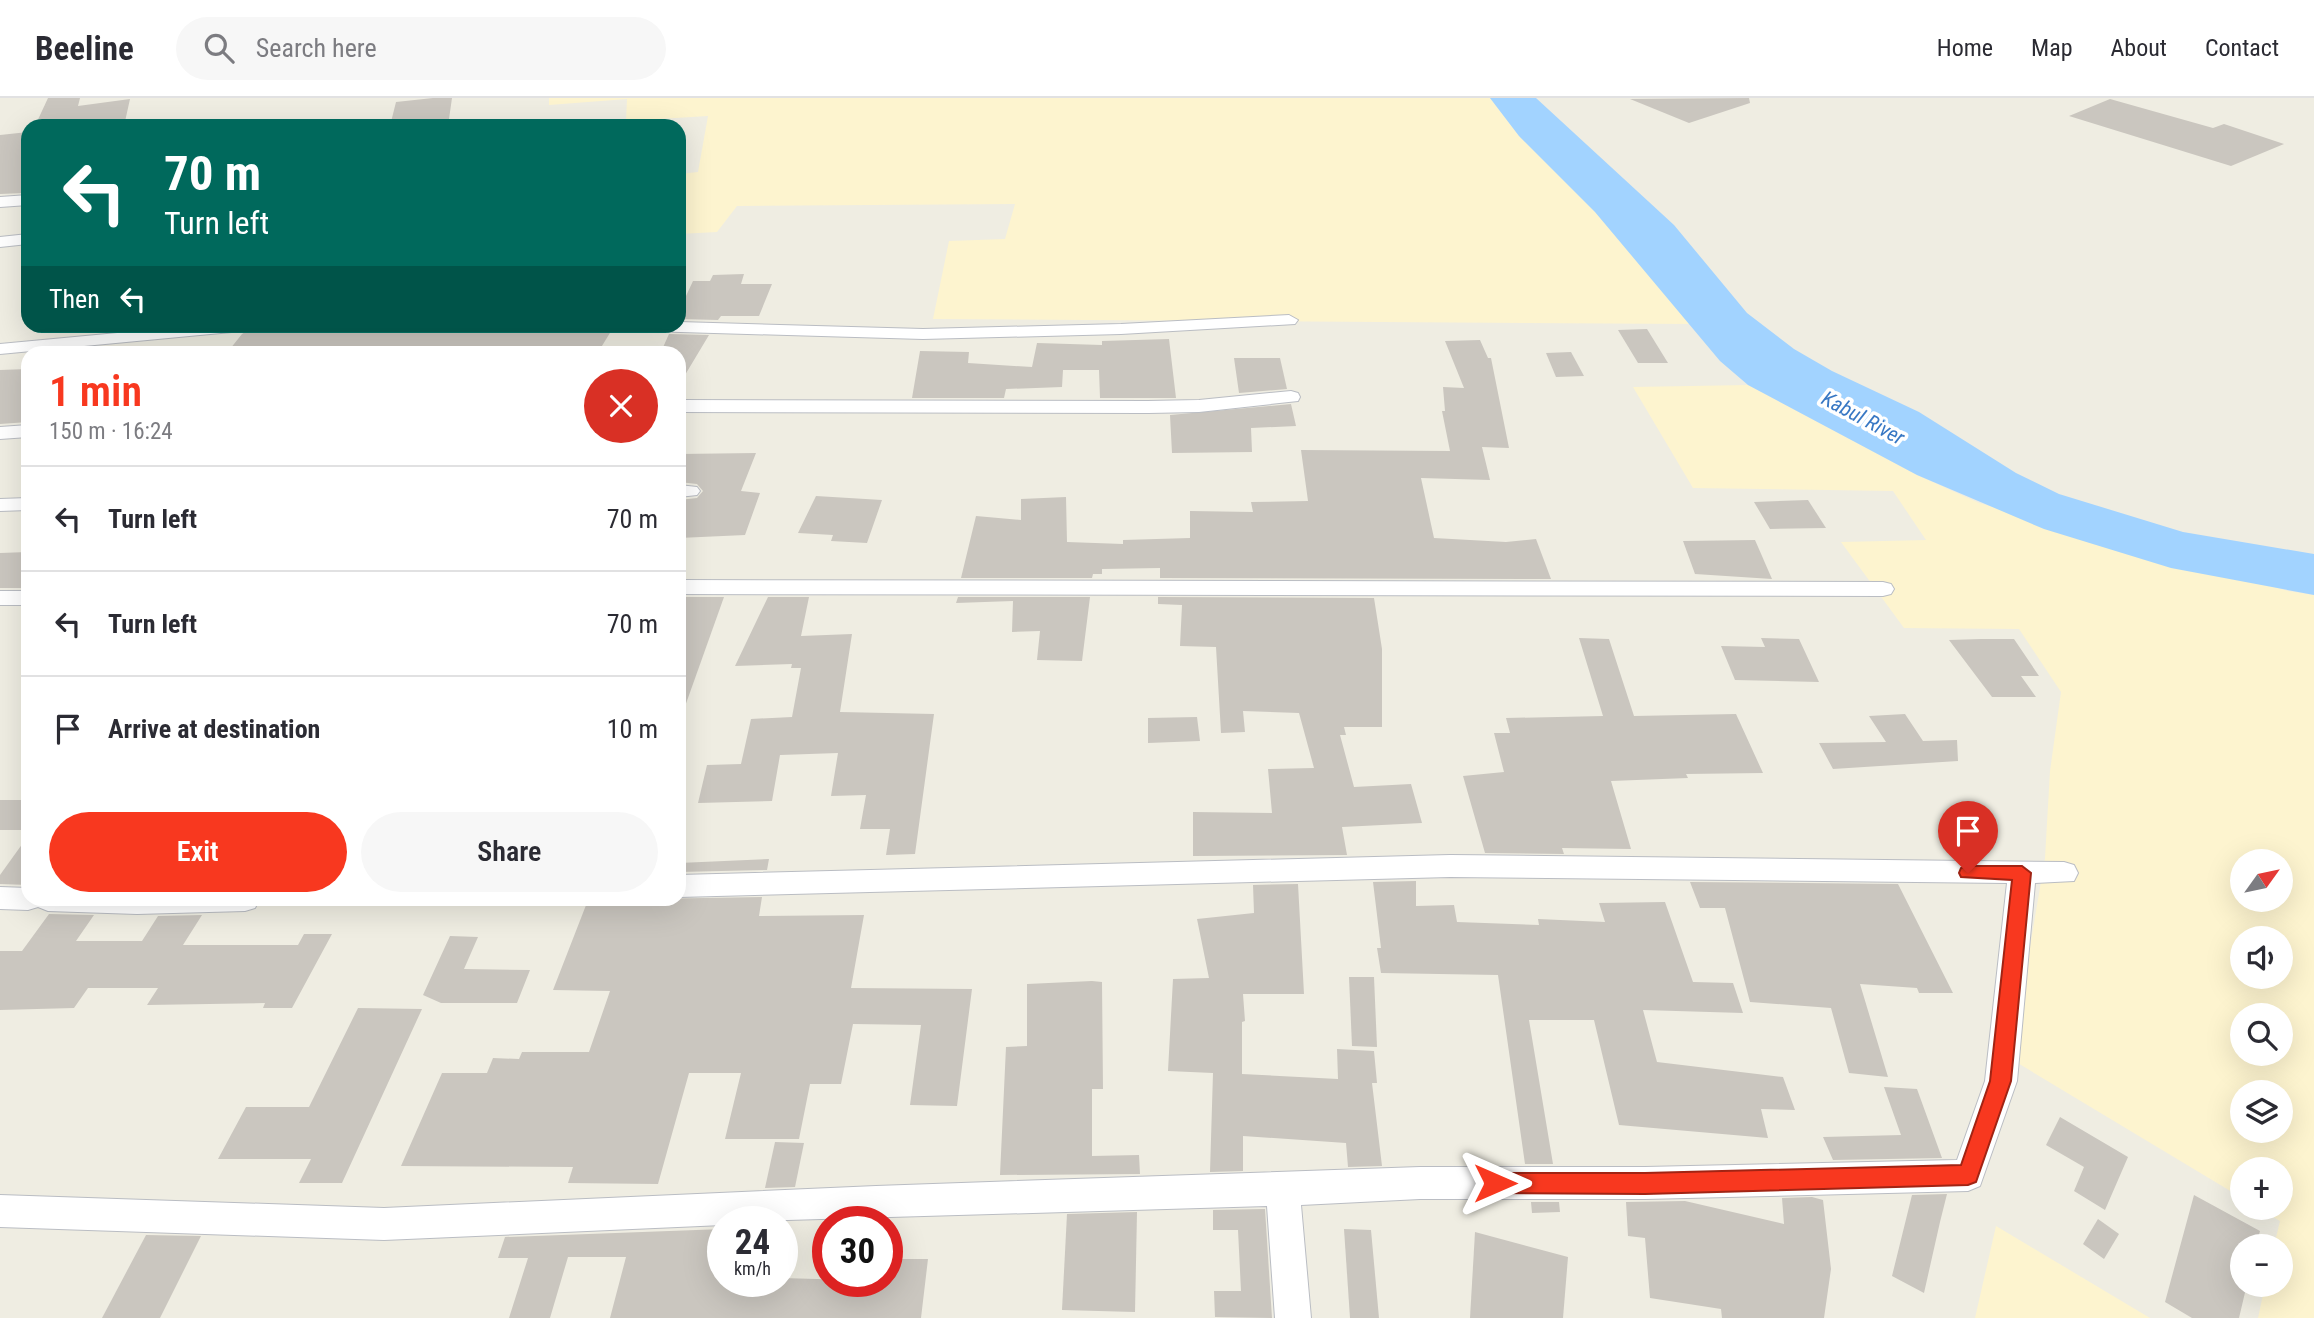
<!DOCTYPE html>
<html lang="en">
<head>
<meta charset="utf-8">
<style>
  :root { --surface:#fff; --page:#f7f7f7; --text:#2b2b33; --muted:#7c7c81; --line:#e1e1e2; --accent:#f8381f }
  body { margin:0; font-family:"Roboto Condensed",sans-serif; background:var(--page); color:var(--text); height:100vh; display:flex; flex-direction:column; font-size:26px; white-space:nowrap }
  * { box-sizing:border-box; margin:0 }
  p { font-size:23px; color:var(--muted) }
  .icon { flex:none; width:38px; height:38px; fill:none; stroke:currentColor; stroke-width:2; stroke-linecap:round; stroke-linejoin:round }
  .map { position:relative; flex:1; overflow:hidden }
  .sheet { position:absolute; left:21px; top:248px; width:665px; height:560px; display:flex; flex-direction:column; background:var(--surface); border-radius:21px; box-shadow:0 7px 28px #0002 }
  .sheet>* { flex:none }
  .guide { position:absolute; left:21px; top:21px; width:665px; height:214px; border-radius:21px; box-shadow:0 7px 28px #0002; background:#00695c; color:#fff; overflow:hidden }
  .needle { width:46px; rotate:57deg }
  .buttons { position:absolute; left:2230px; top:751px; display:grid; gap:14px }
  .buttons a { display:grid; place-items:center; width:63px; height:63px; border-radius:50%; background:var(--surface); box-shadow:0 7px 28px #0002; font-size:35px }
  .speed { position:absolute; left:707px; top:1108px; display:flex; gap:14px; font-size:35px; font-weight:700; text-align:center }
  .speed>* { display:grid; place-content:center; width:91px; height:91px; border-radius:50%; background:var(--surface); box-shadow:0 7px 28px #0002; line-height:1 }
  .speed small { font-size:18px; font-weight:400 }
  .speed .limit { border:10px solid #d22; background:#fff; color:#111 }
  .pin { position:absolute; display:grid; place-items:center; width:60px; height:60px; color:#fff; margin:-72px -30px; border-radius:50% 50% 50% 0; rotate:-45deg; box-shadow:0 0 7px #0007 }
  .pin .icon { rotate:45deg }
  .me { position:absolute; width:77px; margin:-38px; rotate:90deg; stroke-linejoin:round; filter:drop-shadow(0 0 5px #0008) }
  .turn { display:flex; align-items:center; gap:24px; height:147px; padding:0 28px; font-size:32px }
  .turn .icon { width:91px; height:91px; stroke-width:2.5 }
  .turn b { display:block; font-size:49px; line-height:60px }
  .then { display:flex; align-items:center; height:66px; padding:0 28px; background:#0003; gap:14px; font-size:26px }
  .round { display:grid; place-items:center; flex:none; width:74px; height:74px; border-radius:37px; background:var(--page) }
  .headline { display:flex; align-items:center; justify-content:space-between; height:119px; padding:0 28px }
  h1 { font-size:42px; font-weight:600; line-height:52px; color:var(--accent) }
  .button { display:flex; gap:14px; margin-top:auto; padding:14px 28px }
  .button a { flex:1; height:80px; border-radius:42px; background:var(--accent); color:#fff; font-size:28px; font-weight:600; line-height:80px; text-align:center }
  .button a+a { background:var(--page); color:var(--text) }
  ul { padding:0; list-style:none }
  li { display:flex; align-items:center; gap:21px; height:105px; padding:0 28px; border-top:2px solid var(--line) }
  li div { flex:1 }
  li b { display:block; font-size:26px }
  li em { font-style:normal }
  header { display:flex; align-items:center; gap:42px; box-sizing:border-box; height:98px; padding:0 35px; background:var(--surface); border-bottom:2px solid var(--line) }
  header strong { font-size:33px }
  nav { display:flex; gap:38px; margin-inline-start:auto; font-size:24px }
  .search { width:490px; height:63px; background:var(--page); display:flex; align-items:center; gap:18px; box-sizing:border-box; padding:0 24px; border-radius:38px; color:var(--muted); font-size:26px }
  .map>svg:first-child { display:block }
  .sand { fill:#fdf4cf; fill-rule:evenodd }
  .water { fill:#a2d3ff }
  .building { fill:#cac6bf }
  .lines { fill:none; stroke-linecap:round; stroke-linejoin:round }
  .street-casing { stroke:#babdc3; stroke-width:2 }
  .street { fill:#fff; fill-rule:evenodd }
  .route { fill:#f8381f; stroke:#a12414; stroke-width:2 }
  .labels { text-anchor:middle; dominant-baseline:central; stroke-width:7; stroke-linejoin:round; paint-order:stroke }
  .far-water-label { font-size:21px; font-style:italic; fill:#3878c4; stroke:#fff }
</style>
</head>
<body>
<header>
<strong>Beeline</strong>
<div class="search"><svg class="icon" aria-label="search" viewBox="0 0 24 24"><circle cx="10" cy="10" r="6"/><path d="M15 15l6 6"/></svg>Search here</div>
<nav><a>Home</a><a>Map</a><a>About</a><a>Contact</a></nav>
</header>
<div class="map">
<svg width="2314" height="1220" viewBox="0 0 2314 1220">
  <rect width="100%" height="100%" fill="#efede2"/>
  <g class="sand">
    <path d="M 549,0 L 1490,0 L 1519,38 L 1595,114 L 1692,226 L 933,221 L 949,143 L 1005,141 L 1015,106 L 737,108 L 717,134 L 679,136 L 679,76 L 698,74 L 708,18 L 626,23 L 627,1 L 549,7 Z"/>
    <path d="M 1748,287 L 1917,377 L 1979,405 L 2288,493 L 2314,497 L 2314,1220 L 2258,1220 L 2265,1187 L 2280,1186 L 2280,1148 L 2274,1148 L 2280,1123 L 2258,1110 L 2280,1110 L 2280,1071 L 2242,1071 L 2242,1100 L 2011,961 L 2045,760 L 2050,673 L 2061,594 L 2019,531 L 1904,530 L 1841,444 L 1926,442 L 1893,393 L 1693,390 L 1633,289 ZM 2242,763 L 2280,763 L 2280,802 L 2242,802 ZM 2242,840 L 2280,840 L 2280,878 L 2242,878 ZM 2242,917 L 2280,917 L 2280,956 L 2242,956 ZM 2242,994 L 2280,994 L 2280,1032 L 2242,1032 Z"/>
    <path d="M 1996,1128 L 2150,1220 L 1975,1220 Z"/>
  </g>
  <path class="water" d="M 1490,0 L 1536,0 L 1674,127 L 1747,215 L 1794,251 L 1832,273 L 1919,314 L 2016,375 L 2059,396 L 2183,434 L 2314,456 L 2314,497 L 2171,470 L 2044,431 L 1917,377 L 1748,287 L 1720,263 L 1595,114 L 1519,38 Z"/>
  <g class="building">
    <path d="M 48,0 L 80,0 L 78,8 L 130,1 L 124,28 L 35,28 Z"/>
    <path d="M 433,0 L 452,0 L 448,28 L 390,28 L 396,4 Z"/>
    <path d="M 1749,0 L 1750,5 L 1689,25 L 1630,1 Z"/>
    <path d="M 2110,1 L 2213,30 L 2224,26 L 2284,46 L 2231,68 L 2069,18 Z"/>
    <path d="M 28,34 L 28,88 L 24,95 L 0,96 L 0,37 Z"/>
    <path d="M 744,176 L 741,186 L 772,186 L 759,218 L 721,218 L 718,222 L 679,221 L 679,213 L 693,183 L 710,183 L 713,177 Z"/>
    <path d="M 281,228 L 278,231 L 376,228 L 613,230 L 597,256 L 463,256 L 466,252 L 397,256 L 226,256 L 242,236 L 253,229 Z"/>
    <path d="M 1647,231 L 1668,265 L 1638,265 L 1618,232 Z"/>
    <path d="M 669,236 L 709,237 L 679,287 L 679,256 L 660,256 Z"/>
    <path d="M 1169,241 L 1176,300 L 1100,300 L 1099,272 L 1063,272 L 1062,289 L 1006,291 L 1004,300 L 912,300 L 920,253 L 969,254 L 968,265 L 1032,269 L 1037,245 L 1102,247 L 1102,243 Z"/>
    <path d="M 1480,242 L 1488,260 L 1491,260 L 1509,350 L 1482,349 L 1490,382 L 1421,380 L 1434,440 L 1506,444 L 1536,441 L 1551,481 L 1160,480 L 1160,470 L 1102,471 L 1102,476 L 1093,476 L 1092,480 L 961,480 L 976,418 L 1021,422 L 1021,401 L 1066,399 L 1067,444 L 1123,446 L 1123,442 L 1190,440 L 1190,413 L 1253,414 L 1251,404 L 1308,403 L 1301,352 L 1450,353 L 1442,313 L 1445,313 L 1443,289 L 1464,290 L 1445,243 Z"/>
    <path d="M 1571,254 L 1584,278 L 1556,279 L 1546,255 Z"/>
    <path d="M 1234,260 L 1280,260 L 1287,291 L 1239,295 Z"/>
    <path d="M 28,271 L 28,324 L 0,326 L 0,272 Z"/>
    <path d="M 1291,306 L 1296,328 L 1251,330 L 1252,354 L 1172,355 L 1170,317 Z"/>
    <path d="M 756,355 L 741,393 L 760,395 L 745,437 L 679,440 L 679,402 L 697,400 L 703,393 L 697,386 L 679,384 L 679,356 Z"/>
    <path d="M 816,398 L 882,402 L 867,445 L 831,443 L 833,437 L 798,435 Z"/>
    <path d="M 1808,402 L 1826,430 L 1770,431 L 1754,404 Z"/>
    <path d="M 1755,442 L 1772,481 L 1695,476 L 1683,443 Z"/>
    <path d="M 28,454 L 28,490 L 0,490 L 0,455 Z"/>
    <path d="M 679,499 L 724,499 L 683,614 L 679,614 Z"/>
    <path d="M 768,499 L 809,499 L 801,538 L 852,536 L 840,614 L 934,616 L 915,756 L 886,757 L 890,731 L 860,731 L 866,697 L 831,698 L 838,655 L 780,657 L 772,703 L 698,705 L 707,667 L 741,666 L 751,621 L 792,619 L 801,570 L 791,570 L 792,566 L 735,568 Z"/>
    <path d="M 958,499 L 1090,499 L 1082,563 L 1037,562 L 1040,533 L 1012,534 L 1013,503 L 956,505 Z"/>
    <path d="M 1158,499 L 1374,500 L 1382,551 L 1382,629 L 1344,629 L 1346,637 L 1340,637 L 1354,689 L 1411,686 L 1422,725 L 1342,729 L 1347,757 L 1193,758 L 1193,714 L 1272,715 L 1268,671 L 1314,670 L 1299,615 L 1243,613 L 1245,634 L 1221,635 L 1216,549 L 1180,548 L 1182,507 L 1158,506 Z"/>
    <path d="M 1579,540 L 1609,541 L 1634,618 L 1736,616 L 1763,675 L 1686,676 L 1688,680 L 1611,683 L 1631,751 L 1562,750 L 1564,756 L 1485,755 L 1463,678 L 1504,674 L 1494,635 L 1510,635 L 1506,620 L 1603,618 Z"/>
    <path d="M 1761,540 L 1799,541 L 1819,584 L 1735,582 L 1721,548 L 1765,549 Z"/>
    <path d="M 1981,541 L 2014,541 L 2039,578 L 2021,578 L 2036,599 L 1992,599 L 1949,542 Z"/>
    <path d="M 1905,616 L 1923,643 L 1957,642 L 1958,663 L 1833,671 L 1819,645 L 1886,644 L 1869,618 Z"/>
    <path d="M 1197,619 L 1200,643 L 1148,645 L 1148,620 Z"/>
    <rect x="0" y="702" width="28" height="30"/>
    <path d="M 28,738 L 28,787 L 0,786 L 0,777 Z"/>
    <path d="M 769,761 L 767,772 L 679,774 L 679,765 Z"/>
    <path d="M 1416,783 L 1416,808 L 1454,807 L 1457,824 L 1539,827 L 1538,821 L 1605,824 L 1599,805 L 1665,804 L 1693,884 L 1733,885 L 1743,915 L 1643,912 L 1657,964 L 1783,979 L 1795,1012 L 1761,1011 L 1768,1040 L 1619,1027 L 1594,922 L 1529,922 L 1553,1066 L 1525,1066 L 1498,877 L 1381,875 L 1377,850 L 1381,850 L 1373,784 Z"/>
    <path d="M 1690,784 L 1898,786 L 1953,895 L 1919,895 L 1917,890 L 1860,886 L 1888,979 L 1849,975 L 1831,910 L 1750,904 L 1725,810 L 1700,810 Z"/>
    <path d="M 1298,786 L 1304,896 L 1243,896 L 1245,923 L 1242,924 L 1242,976 L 1338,981 L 1337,951 L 1374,953 L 1377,985 L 1372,985 L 1382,1068 L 1348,1069 L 1346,1045 L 1243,1038 L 1243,1073 L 1210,1074 L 1213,975 L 1168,973 L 1173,881 L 1209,880 L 1197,821 L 1254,815 L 1253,787 Z"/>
    <path d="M 762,799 L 759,818 L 864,817 L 851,890 L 972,891 L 957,1008 L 910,1007 L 921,927 L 853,926 L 841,986 L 810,986 L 799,1041 L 725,1041 L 741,975 L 689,975 L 658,1086 L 568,1085 L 573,1069 L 401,1068 L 442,975 L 487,975 L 493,960 L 519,961 L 522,954 L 589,954 L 610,893 L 553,892 L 588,802 Z"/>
    <path d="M 49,816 L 94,817 L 76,843 L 142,843 L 158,818 L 202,817 L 183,847 L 298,847 L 304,836 L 332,836 L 292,910 L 263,910 L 265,905 L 147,907 L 158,890 L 88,890 L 74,910 L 0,912 L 0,853 L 22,853 Z"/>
    <path d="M 450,838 L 478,839 L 464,871 L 530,872 L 517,905 L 441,905 L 423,897 Z"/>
    <path d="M 1349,879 L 1374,879 L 1377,949 L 1352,948 Z"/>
    <path d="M 1092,883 L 1102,884 L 1103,991 L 1092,991 L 1092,1058 L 1139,1057 L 1140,1076 L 1000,1077 L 1006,949 L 1027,948 L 1027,886 Z"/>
    <path d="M 358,910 L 422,911 L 342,1085 L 299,1085 L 311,1061 L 218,1061 L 246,1009 L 309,1009 Z"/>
    <path d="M 1884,989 L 1917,991 L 1942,1060 L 1833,1062 L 1823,1039 L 1901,1037 Z"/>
    <path d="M 2060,1019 L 2128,1059 L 2105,1112 L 2074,1093 L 2084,1069 L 2046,1047 Z"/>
    <path d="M 775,1044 L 804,1045 L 795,1089 L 765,1090 Z"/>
    <path d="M 1947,1096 L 1940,1124 L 1924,1195 L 1892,1178 L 1912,1097 Z"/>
    <path d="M 2194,1097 L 2260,1133 L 2256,1148 L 2242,1148 L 2242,1186 L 2247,1186 L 2239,1220 L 2192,1220 L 2165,1204 Z"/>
    <path d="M 1812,1099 L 1823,1102 L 1831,1171 L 1824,1220 L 1722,1220 L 1721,1211 L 1650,1200 L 1645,1140 L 1628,1138 L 1626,1104 L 1685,1103 L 1784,1126 L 1782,1100 Z"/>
    <path d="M 1531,1104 L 1559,1104 L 1560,1114 L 1532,1115 Z"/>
    <path d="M 1265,1111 L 1272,1220 L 1215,1219 L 1214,1193 L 1241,1193 L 1238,1132 L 1213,1132 L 1213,1112 Z"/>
    <path d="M 1137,1114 L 1135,1214 L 1062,1212 L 1067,1116 Z"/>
    <path d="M 2098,1121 L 2119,1136 L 2104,1161 L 2083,1146 Z"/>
    <path d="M 723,1131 L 723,1183 L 782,1183 L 782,1180 L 887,1183 L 887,1161 L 928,1161 L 921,1220 L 610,1220 L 626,1159 L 568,1159 L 550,1220 L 509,1220 L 528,1160 L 498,1160 L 505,1139 Z"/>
    <path d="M 1344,1131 L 1371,1132 L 1379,1220 L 1350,1220 Z"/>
    <path d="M 1475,1134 L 1568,1159 L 1563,1220 L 1470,1220 Z"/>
    <path d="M 146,1137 L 201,1138 L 160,1220 L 102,1220 Z"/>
  </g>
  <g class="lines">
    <defs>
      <g id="street">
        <path d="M 28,97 L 28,107 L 0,109 L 0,99 Z"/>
        <path d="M 28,136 L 28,146 L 0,149 L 0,139 Z"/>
        <path d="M 1289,217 L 1298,222 L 1295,226 L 1121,236 L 923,241 L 647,233 L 638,228 L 679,228 L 679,224 L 923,231 L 1121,226 Z"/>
        <path d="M 192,228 L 251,228 L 242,233 L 0,256 L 0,246 Z"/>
        <path d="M 1291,293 L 1298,295 L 1300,299 L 1298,303 L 1199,314 L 1148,315 L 679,314 L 679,302 L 1148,303 L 1199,302 Z"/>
        <path d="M 28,327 L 28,339 L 0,341 L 0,329 Z"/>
        <path d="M 679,387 L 697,389 L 700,393 L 697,397 L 679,399 Z"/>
        <path d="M 28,400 L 28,412 L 0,413 L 0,401 Z"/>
        <path d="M 679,482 L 1883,484 L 1891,486 L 1894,491 L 1891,496 L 1883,498 L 679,496 Z"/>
        <rect x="0" y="493" width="28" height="14"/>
        <path d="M 1450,757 L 2064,764 L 2074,767 L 2078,775 L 2074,783 L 2035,785 L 2017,983 L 1980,1088 L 1968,1093 L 1645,1101 L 1420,1101 L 1301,1107 L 1311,1220 L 1275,1220 L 1267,1108 L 723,1124 L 723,1127 L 384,1142 L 0,1129 L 0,1097 L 384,1110 L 876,1088 L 1420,1069 L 1645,1069 L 1957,1062 L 1985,983 L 2007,785 L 1450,779 L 679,799 L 679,777 Z"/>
        <path d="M 0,789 L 28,790 L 28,802 L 259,802 L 255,810 L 245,813 L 137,816 L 48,813 L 38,809 L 28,812 L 0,811 Z"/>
      </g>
    </defs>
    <use href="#street" class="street-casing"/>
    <use href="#street" class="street"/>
  </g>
  <path class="route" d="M 1968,768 L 2022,768 L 2031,775 L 2011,983 L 1976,1084 L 1968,1087 L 1645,1096 L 1495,1095 L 1488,1092 L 1485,1085 L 1488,1078 L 1495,1075 L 1645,1075 L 1961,1067 L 1990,983 L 2012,782 L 1961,779 L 1959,775 L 1961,770 Z"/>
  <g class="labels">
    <g class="far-water-label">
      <text transform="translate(1863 320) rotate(28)">Kabul River</text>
    </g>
  </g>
</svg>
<div class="buttons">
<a><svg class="needle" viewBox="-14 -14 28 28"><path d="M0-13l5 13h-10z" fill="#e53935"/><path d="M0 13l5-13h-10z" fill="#7c7c81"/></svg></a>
<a><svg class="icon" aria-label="sound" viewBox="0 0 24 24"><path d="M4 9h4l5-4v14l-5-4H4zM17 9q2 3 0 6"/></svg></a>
<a><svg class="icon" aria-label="search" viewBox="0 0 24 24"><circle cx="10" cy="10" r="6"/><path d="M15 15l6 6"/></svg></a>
<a><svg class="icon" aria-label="layers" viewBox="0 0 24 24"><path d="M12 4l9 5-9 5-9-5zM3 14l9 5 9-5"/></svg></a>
<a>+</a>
<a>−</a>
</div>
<div class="speed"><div>24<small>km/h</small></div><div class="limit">30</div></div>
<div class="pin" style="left:1968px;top:775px;background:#d93025"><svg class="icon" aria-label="arrive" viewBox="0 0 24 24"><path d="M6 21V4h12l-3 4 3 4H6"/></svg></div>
<svg class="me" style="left:1495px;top:1085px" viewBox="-20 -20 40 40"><path d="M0-17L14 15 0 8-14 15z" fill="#f8381f" stroke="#fff" stroke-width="4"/></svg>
<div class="guide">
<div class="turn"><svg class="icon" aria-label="left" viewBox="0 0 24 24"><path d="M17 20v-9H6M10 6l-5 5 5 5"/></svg><div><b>70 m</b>Turn left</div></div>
<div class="then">Then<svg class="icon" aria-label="left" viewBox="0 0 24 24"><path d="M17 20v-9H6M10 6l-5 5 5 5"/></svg></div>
</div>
<section class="sheet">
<div class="headline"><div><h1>1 min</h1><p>150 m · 16:24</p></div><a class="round" style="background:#d93025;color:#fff"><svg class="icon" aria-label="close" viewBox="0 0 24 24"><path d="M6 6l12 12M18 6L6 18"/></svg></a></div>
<ul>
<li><svg class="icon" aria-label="left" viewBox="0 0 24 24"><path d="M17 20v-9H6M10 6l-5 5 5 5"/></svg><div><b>Turn left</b></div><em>70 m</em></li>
<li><svg class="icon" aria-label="left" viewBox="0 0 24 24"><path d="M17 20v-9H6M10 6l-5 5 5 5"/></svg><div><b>Turn left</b></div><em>70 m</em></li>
<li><svg class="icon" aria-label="arrive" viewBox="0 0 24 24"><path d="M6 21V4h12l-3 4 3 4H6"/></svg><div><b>Arrive at destination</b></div><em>10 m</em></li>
</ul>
<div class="button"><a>Exit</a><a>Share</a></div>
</section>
</div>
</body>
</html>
